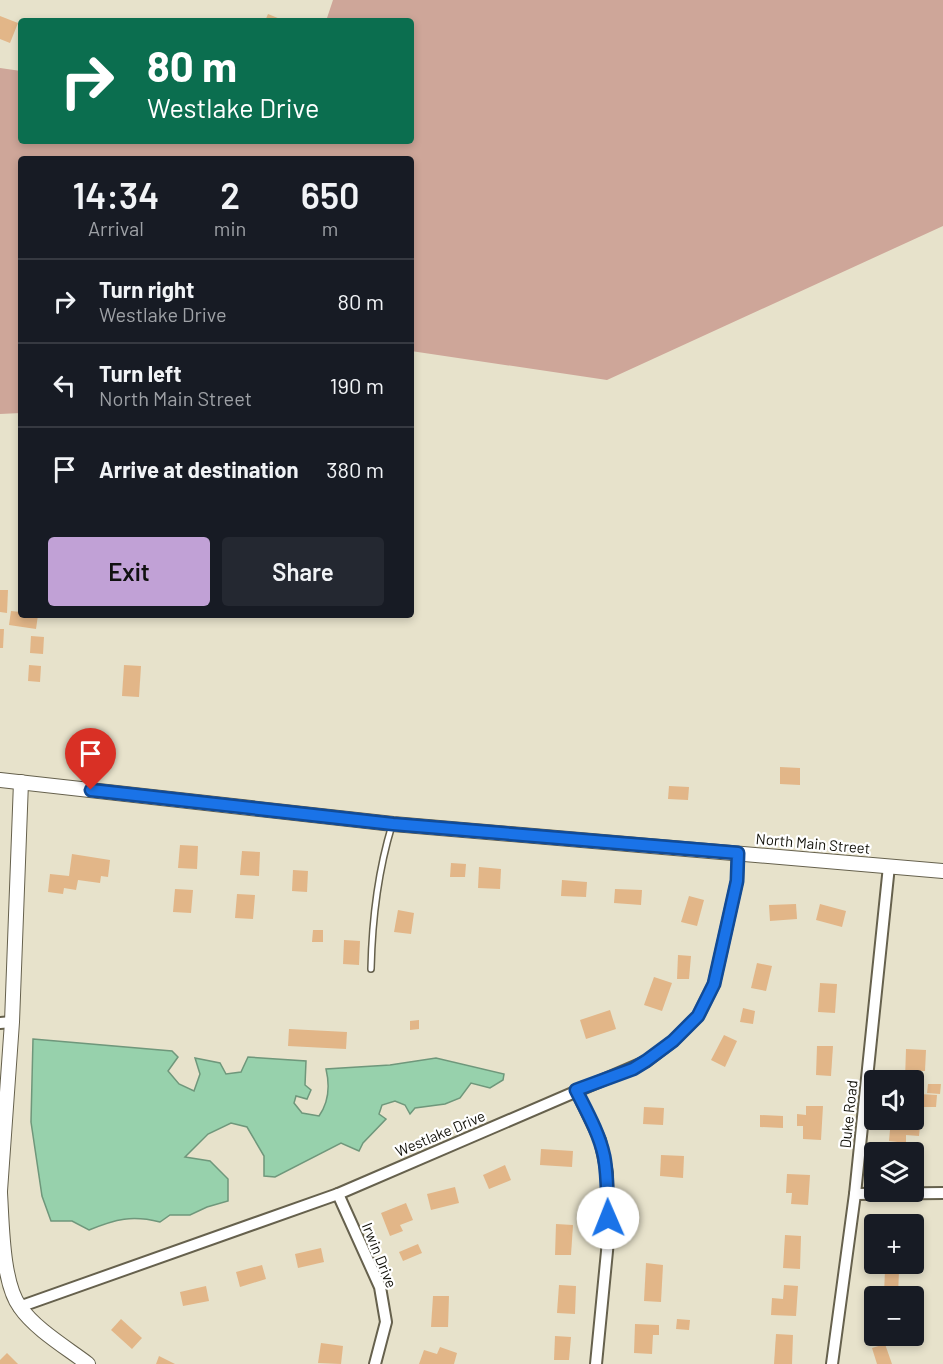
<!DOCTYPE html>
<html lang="en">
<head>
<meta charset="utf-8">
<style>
  :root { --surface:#171b24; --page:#242831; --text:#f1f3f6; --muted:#9ea1a6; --line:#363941; --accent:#c1a1d6 }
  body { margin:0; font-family:Barlow,sans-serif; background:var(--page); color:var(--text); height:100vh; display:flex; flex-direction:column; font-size:22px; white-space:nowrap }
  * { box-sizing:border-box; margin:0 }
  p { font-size:20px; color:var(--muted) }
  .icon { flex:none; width:33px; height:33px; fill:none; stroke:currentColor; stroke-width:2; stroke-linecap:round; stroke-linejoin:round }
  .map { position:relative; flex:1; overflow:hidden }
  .drawer { position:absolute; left:18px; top:156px; width:396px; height:462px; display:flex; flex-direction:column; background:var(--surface); border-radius:6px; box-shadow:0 3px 9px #0003 }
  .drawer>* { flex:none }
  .banner { position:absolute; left:18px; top:18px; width:396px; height:126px; border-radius:6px; box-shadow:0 3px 9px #0003; background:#0b6e4f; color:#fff; overflow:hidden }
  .fabs { position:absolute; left:864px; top:1070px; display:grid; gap:12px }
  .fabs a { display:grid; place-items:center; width:60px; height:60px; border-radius:6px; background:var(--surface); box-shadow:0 3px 9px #0003; font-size:30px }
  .pin { position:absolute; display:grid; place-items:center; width:51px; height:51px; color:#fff; margin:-62px -26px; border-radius:50% 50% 50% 0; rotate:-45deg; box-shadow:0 0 6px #0007 }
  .pin .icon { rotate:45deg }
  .me { position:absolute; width:66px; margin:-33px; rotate:359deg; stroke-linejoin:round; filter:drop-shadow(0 0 4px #0008) }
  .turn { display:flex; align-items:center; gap:21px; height:126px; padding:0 30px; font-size:27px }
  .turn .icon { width:78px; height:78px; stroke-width:2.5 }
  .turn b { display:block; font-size:42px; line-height:51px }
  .eta { display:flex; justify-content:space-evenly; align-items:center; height:102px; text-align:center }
  .eta b { font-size:36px; font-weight:600; line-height:42px }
  .cta { display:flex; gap:12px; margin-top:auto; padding:12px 30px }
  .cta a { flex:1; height:69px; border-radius:6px; background:var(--accent); color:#111; font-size:24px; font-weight:600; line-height:69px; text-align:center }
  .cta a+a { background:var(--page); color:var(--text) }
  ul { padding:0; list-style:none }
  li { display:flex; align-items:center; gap:18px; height:84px; padding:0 30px; border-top:2px solid var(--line) }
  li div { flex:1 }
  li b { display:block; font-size:22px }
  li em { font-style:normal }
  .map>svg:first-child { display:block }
  .green { fill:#cea699 }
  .water { fill:#97d1ac; stroke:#6f977b; stroke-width:1.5 }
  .building { fill:#e2b688 }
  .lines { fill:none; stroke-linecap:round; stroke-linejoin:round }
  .service-casing { stroke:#66614d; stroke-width:8 }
  .minor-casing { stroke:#66614d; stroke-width:14 }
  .tertiary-casing { stroke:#66614d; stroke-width:16 }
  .service { stroke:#fff; stroke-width:5 }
  .minor { stroke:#fff; stroke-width:10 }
  .tertiary { stroke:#fff; stroke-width:14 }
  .route-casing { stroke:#114b97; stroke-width:15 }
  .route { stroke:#1a73e8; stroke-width:10 }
  .labels { text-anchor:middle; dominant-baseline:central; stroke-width:4.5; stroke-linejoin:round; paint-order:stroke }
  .street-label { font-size:15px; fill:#121109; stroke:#fff }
</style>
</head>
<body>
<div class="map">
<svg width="943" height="1364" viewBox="0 0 943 1364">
  <rect width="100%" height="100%" fill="#e7e2cb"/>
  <path class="green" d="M 333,0 L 943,0 L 943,226 L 607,380 L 411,351 L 411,159 L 21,159 L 21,413 L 0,414 L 0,68 L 21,71 L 21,141 L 411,141 L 411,21 L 326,21 Z"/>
  <path class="water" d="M 33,1039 L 172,1051 L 178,1057 L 168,1071 L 179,1084 L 194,1091 L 200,1074 L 195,1058 L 220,1063 L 226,1074 L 241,1072 L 248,1057 L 306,1061 L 305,1085 L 311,1090 L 307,1099 L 296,1096 L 294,1103 L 302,1113 L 319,1116 C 329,1102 330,1086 326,1069 L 390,1065 L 436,1058 L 504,1074 L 503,1080 L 490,1088 L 471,1083 L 460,1098 L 445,1104 L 415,1108 L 410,1114 L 405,1105 L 395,1101 L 382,1105 L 379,1114 L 386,1119 L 363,1143 L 359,1151 L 341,1143 L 275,1177 L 264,1176 L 264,1156 L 247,1127 L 231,1123 L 208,1134 L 185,1157 L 210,1161 L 228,1179 L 228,1201 L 207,1207 L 190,1215 L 170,1215 L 160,1222 C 132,1215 116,1219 89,1230 L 72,1221 L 51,1221 L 42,1196 L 31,1122 Z"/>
  <g class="building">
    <path d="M 268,14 L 285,21 L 265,21 Z"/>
    <path d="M 0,16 L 18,23 L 10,43 L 0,39 Z"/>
    <path d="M 0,590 L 8,590 L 7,613 L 0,612 Z"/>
    <path d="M 11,611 L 21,612 L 21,615 L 38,615 L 36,629 L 9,625 Z"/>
    <path d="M 0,629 L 4,629 L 3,648 L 0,648 Z"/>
    <path d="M 31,636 L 44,637 L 43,654 L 30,653 Z"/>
    <path d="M 29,665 L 41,666 L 40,682 L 28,681 Z"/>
    <path d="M 124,665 L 141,666 L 139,697 L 122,696 Z"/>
    <path d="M 780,767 L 800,768 L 800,785 L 780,784 Z"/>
    <path d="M 669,786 L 689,787 L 688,800 L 668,799 Z"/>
    <path d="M 180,845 L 198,846 L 197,869 L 178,868 Z"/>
    <path d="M 242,851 L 260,852 L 259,876 L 240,875 Z"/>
    <path d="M 72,854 L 110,860 L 108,877 L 101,876 L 100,883 L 78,880 L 76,890 L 64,888 L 63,894 L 48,892 L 50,874 L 69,876 Z"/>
    <path d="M 451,863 L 466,864 L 465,877 L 450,877 Z"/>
    <path d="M 479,867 L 501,869 L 500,889 L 478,888 Z"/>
    <path d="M 293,870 L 308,871 L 307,892 L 292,891 Z"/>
    <path d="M 562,880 L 587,882 L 586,897 L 561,896 Z"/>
    <path d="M 175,889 L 193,890 L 191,913 L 173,912 Z"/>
    <path d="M 615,889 L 642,890 L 641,905 L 614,903 Z"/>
    <path d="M 237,894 L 255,895 L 253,919 L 235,918 Z"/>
    <path d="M 689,896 L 704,900 L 697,926 L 681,922 Z"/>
    <path d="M 796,904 L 797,919 L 770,921 L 769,905 Z"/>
    <path d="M 820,904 L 846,911 L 842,927 L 816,920 Z"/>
    <path d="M 398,910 L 414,913 L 411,934 L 394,932 Z"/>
    <path d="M 313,930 L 323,930 L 323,942 L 312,942 Z"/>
    <path d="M 344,940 L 360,941 L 359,965 L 343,964 Z"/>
    <path d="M 678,955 L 691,956 L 689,979 L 677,979 Z"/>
    <path d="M 757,963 L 772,966 L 766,991 L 751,988 Z"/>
    <path d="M 654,977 L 672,983 L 662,1011 L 644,1005 Z"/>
    <path d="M 820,983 L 837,984 L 835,1013 L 818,1012 Z"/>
    <path d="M 743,1008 L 755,1011 L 753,1024 L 740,1022 Z"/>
    <path d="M 610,1010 L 616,1029 L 586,1039 L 580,1020 Z"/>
    <path d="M 419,1020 L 419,1029 L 410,1030 L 410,1021 Z"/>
    <path d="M 289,1029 L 347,1032 L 346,1049 L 288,1046 Z"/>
    <path d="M 724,1035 L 737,1041 L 725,1067 L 711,1060 Z"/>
    <path d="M 817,1046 L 833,1046 L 831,1076 L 816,1075 Z"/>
    <path d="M 906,1049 L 926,1050 L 925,1071 L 921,1071 L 920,1081 L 905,1080 Z"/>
    <path d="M 928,1084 L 941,1084 L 940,1094 L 927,1093 Z"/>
    <path d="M 920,1094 L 937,1095 L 936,1107 L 919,1107 Z"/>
    <path d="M 806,1106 L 823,1106 L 821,1140 L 803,1139 L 803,1126 L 797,1126 L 797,1114 L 806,1115 Z"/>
    <path d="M 644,1107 L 664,1108 L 663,1125 L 643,1124 Z"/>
    <path d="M 914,1114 L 921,1115 L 919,1136 L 906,1135 L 906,1143 L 889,1141 L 891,1119 L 914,1119 Z"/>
    <path d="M 760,1115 L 783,1116 L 783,1128 L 760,1127 Z"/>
    <path d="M 541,1149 L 573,1151 L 572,1167 L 540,1165 Z"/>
    <path d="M 661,1155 L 684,1156 L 683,1178 L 660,1176 Z"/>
    <path d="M 505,1165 L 511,1180 L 489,1189 L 483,1175 Z"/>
    <path d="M 787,1174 L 810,1175 L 808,1205 L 791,1204 L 792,1193 L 786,1193 Z"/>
    <path d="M 455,1187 L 459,1203 L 431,1210 L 427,1194 Z"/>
    <path d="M 406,1203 L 413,1220 L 400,1225 L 403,1231 L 390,1236 L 381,1213 Z"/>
    <path d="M 556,1224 L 573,1225 L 571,1255 L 555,1255 Z"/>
    <path d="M 785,1235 L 801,1236 L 800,1269 L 783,1268 Z"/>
    <path d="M 418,1244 L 422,1253 L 403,1261 L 399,1252 Z"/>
    <path d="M 321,1248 L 324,1262 L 298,1268 L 295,1254 Z"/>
    <path d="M 646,1263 L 663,1265 L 661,1302 L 644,1301 Z"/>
    <path d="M 262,1265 L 266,1279 L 240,1287 L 236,1272 Z"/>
    <path d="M 885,1270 L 899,1271 L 898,1295 L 884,1294 Z"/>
    <path d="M 559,1285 L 576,1286 L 575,1314 L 557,1313 Z"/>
    <path d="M 784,1285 L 798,1286 L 796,1316 L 771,1315 L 772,1298 L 783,1299 Z"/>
    <path d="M 206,1286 L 209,1301 L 183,1306 L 180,1292 Z"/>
    <path d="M 433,1296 L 449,1296 L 448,1327 L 431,1327 Z"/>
    <path d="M 121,1319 L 142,1338 L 132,1349 L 111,1330 Z"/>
    <path d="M 677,1319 L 690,1320 L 689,1330 L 676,1329 Z"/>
    <path d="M 635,1324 L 659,1325 L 659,1335 L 653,1335 L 652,1354 L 634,1353 Z"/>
    <path d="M 776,1334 L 793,1335 L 792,1364 L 774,1364 Z"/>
    <path d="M 555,1336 L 571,1337 L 569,1360 L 554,1360 Z"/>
    <path d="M 321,1343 L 343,1346 L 341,1364 L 318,1363 Z"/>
    <path d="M 885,1344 L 892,1364 L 877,1364 L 872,1348 Z"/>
    <path d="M 440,1347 L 457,1353 L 454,1364 L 419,1364 L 424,1350 L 437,1354 Z"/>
    <path d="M 7,1353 L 18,1364 L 0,1364 L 0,1360 Z"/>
    <path d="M 159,1356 L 175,1364 L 156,1364 Z"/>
  </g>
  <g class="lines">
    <defs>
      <path id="service" d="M 371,969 C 372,922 378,871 392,825"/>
      <g id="minor">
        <path d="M 0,1023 L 12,1022"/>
        <path d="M 576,1090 L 600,1140 L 607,1173 L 608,1241 L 596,1364"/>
        <path d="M 338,1194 L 380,1287 L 386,1322 L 375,1364"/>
        <path d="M 855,1194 L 943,1193"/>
        <path d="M 19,1307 L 338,1194 L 647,1061 L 673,1041 L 698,1016 L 714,984 L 737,881 L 738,853"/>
        <path d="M 832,1364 L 855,1194 L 889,866"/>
      </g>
      <g id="tertiary">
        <path d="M 0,780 L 393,824 L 943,871"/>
        <path d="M 0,1191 L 12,1022 L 21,782"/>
        <path d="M 0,1193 C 2,1223 2,1283 20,1307 C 35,1329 67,1348 88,1364"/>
      </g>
    </defs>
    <use href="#service" class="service-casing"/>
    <use href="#minor" class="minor-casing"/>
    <use href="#tertiary" class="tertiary-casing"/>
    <use href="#service" class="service"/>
    <use href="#minor" class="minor"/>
    <use href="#tertiary" class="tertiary"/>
  </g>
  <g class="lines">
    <defs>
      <path id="route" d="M 91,790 L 393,824 L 738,853 L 737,881 L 714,984 L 698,1016 L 673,1041 L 646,1061 L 633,1069 L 576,1090 C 587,1112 599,1133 604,1156 C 608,1177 607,1198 608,1218"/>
    </defs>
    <use href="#route" class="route-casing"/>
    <use href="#route" class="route"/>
  </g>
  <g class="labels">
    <g class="street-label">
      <text transform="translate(813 843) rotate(5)">North Main Street</text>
      <text transform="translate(848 1114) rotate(-84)">Duke Road</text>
      <text transform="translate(440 1133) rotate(-23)">Westlake Drive</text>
      <text transform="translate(380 1255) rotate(68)">Irwin Drive</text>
    </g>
  </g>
</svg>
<div class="fabs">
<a><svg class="icon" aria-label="sound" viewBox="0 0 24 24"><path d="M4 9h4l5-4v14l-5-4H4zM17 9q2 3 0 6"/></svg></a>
<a><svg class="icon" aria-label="layers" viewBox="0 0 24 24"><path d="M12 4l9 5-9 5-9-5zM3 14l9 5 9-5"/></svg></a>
<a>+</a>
<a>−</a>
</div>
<div class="pin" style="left:91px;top:790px;background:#d93025"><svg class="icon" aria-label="arrive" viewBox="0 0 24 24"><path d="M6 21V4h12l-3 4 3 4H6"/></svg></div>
<svg class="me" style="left:608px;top:1218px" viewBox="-20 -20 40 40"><circle r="19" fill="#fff"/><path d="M0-13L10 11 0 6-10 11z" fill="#1a73e8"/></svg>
<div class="banner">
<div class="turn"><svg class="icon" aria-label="right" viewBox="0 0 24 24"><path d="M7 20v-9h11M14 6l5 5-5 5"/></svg><div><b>80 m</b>Westlake Drive</div></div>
</div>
<section class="drawer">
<div class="eta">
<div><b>14:34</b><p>Arrival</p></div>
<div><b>2</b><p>min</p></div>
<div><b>650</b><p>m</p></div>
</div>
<ul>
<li><svg class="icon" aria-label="right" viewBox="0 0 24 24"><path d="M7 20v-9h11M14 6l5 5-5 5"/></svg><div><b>Turn right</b><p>Westlake Drive</p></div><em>80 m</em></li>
<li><svg class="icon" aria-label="left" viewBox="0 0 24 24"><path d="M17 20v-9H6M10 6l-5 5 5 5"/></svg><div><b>Turn left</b><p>North Main Street</p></div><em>190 m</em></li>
<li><svg class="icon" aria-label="arrive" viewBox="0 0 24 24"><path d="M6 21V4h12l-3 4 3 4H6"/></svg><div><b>Arrive at destination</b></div><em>380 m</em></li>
</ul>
<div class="cta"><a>Exit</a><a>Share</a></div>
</section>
</div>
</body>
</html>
